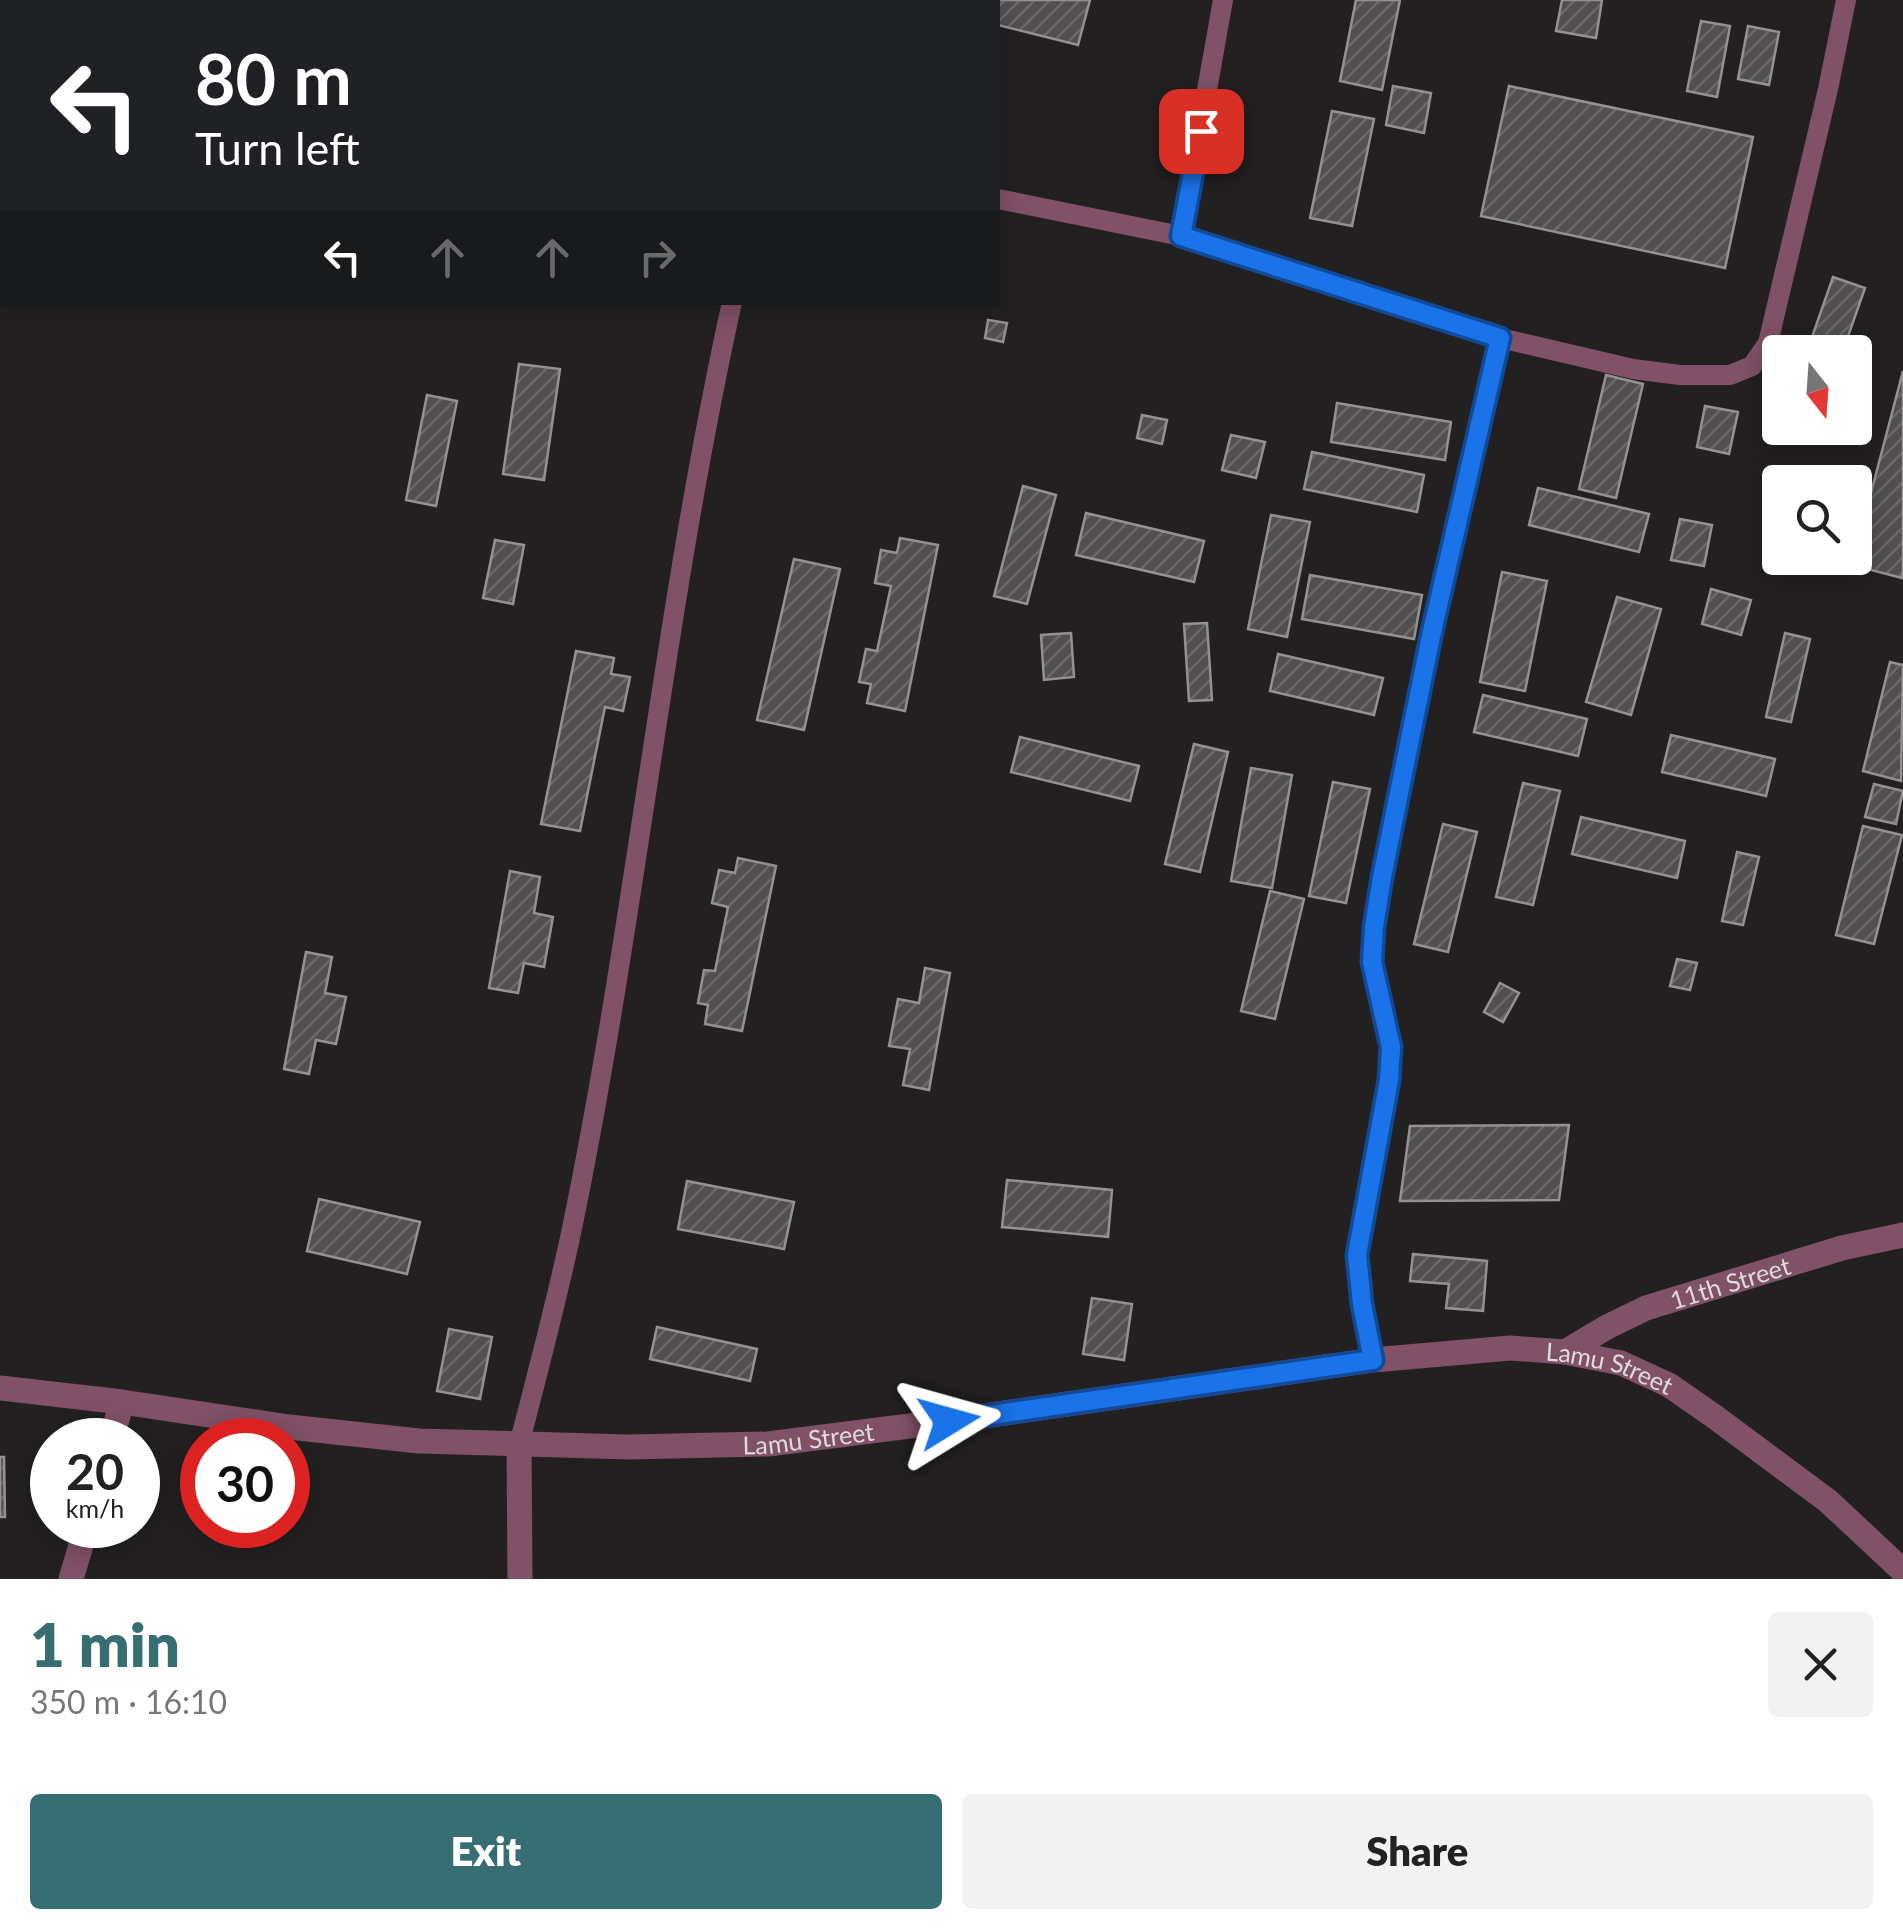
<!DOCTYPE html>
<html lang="en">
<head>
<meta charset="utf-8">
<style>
  :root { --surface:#fff; --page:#f2f2f2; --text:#222; --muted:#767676; --accent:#376e72 }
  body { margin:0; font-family:Lato,sans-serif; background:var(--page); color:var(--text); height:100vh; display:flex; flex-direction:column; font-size:38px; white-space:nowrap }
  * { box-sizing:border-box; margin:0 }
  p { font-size:32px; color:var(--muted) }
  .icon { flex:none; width:55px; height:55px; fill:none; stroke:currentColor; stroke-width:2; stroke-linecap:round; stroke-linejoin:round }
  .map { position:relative; height:1579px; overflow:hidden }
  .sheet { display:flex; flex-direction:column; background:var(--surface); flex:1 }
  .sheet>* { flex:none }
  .banner { position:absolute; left:0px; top:0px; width:1000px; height:305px; box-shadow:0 5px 25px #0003; background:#202124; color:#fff; overflow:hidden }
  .needle { width:65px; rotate:163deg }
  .tools { position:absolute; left:1762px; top:335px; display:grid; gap:20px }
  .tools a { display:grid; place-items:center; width:110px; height:110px; border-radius:10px; background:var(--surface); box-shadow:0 5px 25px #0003; font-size:50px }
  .speed { position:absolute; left:30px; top:1418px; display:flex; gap:20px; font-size:50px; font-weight:700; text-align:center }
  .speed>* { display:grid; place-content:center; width:130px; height:130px; border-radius:50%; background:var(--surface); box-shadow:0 5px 25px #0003; line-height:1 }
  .speed small { font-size:25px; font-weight:400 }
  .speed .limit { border:15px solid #d22; background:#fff; color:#111 }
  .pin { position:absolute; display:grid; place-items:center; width:85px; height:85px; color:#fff; margin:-42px; border-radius:20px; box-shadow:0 5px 15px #0006 }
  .me { position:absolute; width:110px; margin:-55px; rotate:82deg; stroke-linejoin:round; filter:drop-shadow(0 0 8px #0008) }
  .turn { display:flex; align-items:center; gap:35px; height:210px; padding:0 30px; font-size:45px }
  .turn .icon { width:130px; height:130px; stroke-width:2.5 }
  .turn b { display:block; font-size:70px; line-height:85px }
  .lanes { display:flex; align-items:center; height:95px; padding:0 30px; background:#0003; justify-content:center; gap:50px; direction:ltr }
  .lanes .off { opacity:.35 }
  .round { display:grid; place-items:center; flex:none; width:105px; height:105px; border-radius:10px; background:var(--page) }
  .headline { display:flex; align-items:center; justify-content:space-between; height:170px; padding:0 30px }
  h1 { font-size:60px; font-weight:800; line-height:75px; color:var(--accent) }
  .action { display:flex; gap:20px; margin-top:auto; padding:20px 30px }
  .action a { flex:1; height:115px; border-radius:10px; background:var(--accent); color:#fff; font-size:40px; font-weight:800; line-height:115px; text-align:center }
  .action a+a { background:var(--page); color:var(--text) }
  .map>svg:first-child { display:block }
  .building { fill:url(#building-hatch); stroke:#949192; stroke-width:2.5 }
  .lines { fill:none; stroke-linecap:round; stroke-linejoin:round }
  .lane { stroke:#805167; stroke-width:20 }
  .street { stroke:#805167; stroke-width:25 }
  .route-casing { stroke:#114b97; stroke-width:25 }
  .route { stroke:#1a73e8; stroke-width:18 }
  .labels { text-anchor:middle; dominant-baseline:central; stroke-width:9; stroke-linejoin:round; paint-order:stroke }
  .street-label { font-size:25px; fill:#dddbdc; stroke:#0c0a0b }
</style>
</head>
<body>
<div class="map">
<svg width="1903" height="1579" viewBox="0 0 1903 1579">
  <defs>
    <pattern id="building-hatch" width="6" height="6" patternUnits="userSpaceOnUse" patternTransform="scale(2.5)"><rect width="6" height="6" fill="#524f50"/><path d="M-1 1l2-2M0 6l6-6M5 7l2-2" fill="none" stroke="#6a6869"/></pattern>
  </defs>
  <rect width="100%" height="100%" fill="#232022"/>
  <g class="building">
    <path d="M 989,0 L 1090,0 L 1078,45 L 998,25 L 998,2 L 988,2 Z"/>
    <path d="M 1356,0 L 1400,0 L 1382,90 L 1340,81 Z"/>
    <path d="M 1562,0 L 1602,0 L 1596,38 L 1556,31 Z"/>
    <path d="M 1701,21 L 1730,26 L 1717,97 L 1687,91 Z"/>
    <path d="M 1748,26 L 1779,32 L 1769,85 L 1738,79 Z"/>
    <path d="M 1393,86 L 1431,93 L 1424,133 L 1386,125 Z"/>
    <path d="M 1509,86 L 1753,137 L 1725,268 L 1481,216 Z"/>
    <path d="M 1332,111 L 1374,119 L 1352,226 L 1310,218 Z"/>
    <path d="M 1833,277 L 1865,288 L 1844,348 L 1812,337 Z"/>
    <path d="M 988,320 L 1007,323 L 1003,342 L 985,338 Z"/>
    <path d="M 519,364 L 560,369 L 544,480 L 503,474 Z"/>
    <path d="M 1903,371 L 1903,574 L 1902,578 L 1852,565 Z"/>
    <path d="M 1606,375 L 1643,384 L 1616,498 L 1579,489 Z"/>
    <path d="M 427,395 L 457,401 L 436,506 L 406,500 Z"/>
    <path d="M 1337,403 L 1451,422 L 1445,460 L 1331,442 Z"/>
    <path d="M 1705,406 L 1738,412 L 1729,454 L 1697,447 Z"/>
    <path d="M 1142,415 L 1167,420 L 1162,444 L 1137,438 Z"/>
    <path d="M 1231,435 L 1265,442 L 1256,478 L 1222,470 Z"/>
    <path d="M 1312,452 L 1424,475 L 1417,512 L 1304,489 Z"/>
    <path d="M 1023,486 L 1056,495 L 1027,604 L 994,596 Z"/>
    <path d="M 1538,488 L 1649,514 L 1639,552 L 1529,525 Z"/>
    <path d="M 1086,513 L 1204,541 L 1194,582 L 1076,555 Z"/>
    <path d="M 1271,515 L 1310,522 L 1287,637 L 1248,629 Z"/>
    <path d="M 1680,519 L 1712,525 L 1704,566 L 1671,560 Z"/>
    <path d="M 900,538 L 938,545 L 905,711 L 867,703 L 871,684 L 859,682 L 866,649 L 877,651 L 891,586 L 875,583 L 881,550 L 897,553 Z"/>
    <path d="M 495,540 L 524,545 L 513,604 L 483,598 Z"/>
    <path d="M 794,559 L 840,569 L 804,730 L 757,720 Z"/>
    <path d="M 1502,572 L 1547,581 L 1525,691 L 1480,682 Z"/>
    <path d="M 1310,575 L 1422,595 L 1414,639 L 1302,619 Z"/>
    <path d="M 1711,589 L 1751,600 L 1741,635 L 1702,624 Z"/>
    <path d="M 1617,597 L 1661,609 L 1631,715 L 1586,702 Z"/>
    <path d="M 1207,623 L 1212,700 L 1189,701 L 1184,624 Z"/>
    <path d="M 1071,633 L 1074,677 L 1044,680 L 1041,635 Z"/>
    <path d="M 1785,633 L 1810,639 L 1791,722 L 1766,717 Z"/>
    <path d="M 576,651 L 614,658 L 611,674 L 630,677 L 623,711 L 605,707 L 580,831 L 541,824 Z"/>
    <path d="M 1278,654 L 1383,678 L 1374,715 L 1270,691 Z"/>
    <path d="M 1890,662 L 1903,665 L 1901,781 L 1863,771 Z"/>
    <path d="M 1483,695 L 1587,719 L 1578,756 L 1474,732 Z"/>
    <path d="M 1671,735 L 1775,759 L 1766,796 L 1662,772 Z"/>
    <path d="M 1020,737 L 1139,766 L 1130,801 L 1011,772 Z"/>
    <path d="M 1194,744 L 1228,752 L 1200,872 L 1165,864 Z"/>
    <path d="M 1251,768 L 1292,775 L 1272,888 L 1231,881 Z"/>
    <path d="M 1333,782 L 1370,789 L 1346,903 L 1309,896 Z"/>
    <path d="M 1523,783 L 1560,791 L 1533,905 L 1496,897 Z"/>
    <path d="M 1874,784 L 1903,791 L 1896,824 L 1865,817 Z"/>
    <path d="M 1581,817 L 1685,841 L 1677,878 L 1572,854 Z"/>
    <path d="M 1443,824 L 1477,832 L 1448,952 L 1414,944 Z"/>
    <path d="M 1863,826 L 1902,835 L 1874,944 L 1836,935 Z"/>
    <path d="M 1737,852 L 1759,857 L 1743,925 L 1722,921 Z"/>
    <path d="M 738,858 L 776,866 L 742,1031 L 705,1024 L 708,1005 L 698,1003 L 704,970 L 715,971 L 728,907 L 712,903 L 719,870 L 735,873 Z"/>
    <path d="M 510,871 L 540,877 L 534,913 L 553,917 L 544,967 L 524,963 L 518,993 L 489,988 Z"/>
    <path d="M 1270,891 L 1304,899 L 1275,1019 L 1241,1011 Z"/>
    <path d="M 306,952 L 332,957 L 325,993 L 346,997 L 336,1044 L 316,1040 L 309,1074 L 284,1069 Z"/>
    <path d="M 1677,959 L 1697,963 L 1690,990 L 1670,986 Z"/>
    <path d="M 925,968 L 950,973 L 929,1090 L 903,1085 L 910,1049 L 889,1046 L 898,999 L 919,1003 Z"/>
    <path d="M 1500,983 L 1519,993 L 1503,1022 L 1484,1012 Z"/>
    <path d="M 1569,1125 L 1559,1200 L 1400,1201 L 1410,1126 Z"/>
    <path d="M 1007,1180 L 1112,1190 L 1108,1237 L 1002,1227 Z"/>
    <path d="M 687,1181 L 794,1202 L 784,1249 L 678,1229 Z"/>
    <path d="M 319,1199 L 420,1222 L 407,1274 L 307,1251 Z"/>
    <path d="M 1413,1254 L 1487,1261 L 1483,1311 L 1446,1308 L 1449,1284 L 1410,1281 Z"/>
    <path d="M 1092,1298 L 1132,1304 L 1124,1360 L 1083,1354 Z"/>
    <path d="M 657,1327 L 757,1349 L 750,1381 L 650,1359 Z"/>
    <path d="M 449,1329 L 492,1337 L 480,1399 L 437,1391 Z"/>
    <path d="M 0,1457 L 4,1457 L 5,1517 L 0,1517 Z"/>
  </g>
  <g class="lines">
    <g class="lane">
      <path d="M 803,2 L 803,0"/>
      <path d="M 998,199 L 1181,236 L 1500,338 L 1633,369 L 1680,375 L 1730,375 L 1752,366 L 1768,343 L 1828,89 L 1846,0"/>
      <path d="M 1181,236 L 1223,0"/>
      <path d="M 0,287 L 2,287"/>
      <path d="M 1373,1360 L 1361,1304 L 1357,1255 L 1389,1080 L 1391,1047 L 1372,961 L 1374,927 L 1382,877 L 1431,637 L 1500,338"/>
      <path d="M 519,1445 C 537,1375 556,1304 571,1233 C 635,925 664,610 732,302"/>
    </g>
    <g class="street">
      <path id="s1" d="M 1565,1352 L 1607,1327 L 1646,1308 L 1842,1248 L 1903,1235"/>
      <path id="s2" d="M 0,1388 L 122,1402 L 289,1427 L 419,1441 L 629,1447 L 768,1444 L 949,1421 L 1373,1360 L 1510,1348 L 1565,1352 L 1621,1363 L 1669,1385 L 1715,1417 L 1828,1501 L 1903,1571"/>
      <path d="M 111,1440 L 122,1402"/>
      <path d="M 519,1445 L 520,1579"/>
      <path d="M 71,1579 L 87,1525"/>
    </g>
  </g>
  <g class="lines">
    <defs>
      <path id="route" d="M 949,1421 L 1373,1360 L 1362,1304 L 1357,1255 L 1389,1080 L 1391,1047 L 1372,962 L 1374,927 L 1382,877 L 1431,636 L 1500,338 L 1181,236 L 1201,131"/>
    </defs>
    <use href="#route" class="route-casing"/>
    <use href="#route" class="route"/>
  </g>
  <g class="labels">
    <g class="street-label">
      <text stroke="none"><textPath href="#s1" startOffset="180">11th Street</textPath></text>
      <text stroke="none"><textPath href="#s2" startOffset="1622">Lamu Street</textPath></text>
      <text stroke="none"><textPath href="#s2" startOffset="812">Lamu Street</textPath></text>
    </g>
  </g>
</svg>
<div class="tools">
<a><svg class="needle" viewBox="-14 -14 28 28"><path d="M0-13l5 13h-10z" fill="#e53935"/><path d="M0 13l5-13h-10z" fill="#767676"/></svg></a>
<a><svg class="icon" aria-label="search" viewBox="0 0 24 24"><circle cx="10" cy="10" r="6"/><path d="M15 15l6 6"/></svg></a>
</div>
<div class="speed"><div>20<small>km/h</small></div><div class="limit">30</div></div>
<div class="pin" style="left:1201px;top:131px;background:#d93025"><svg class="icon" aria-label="arrive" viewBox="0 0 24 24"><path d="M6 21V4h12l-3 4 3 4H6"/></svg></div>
<svg class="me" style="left:949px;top:1421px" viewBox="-20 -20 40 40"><path d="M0-17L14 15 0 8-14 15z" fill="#1a73e8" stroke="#fff" stroke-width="4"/></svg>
<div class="banner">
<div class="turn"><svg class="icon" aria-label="left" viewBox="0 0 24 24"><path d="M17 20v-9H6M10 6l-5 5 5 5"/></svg><div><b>80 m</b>Turn left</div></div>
<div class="lanes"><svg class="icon" aria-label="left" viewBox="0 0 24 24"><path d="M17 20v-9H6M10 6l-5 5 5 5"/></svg><svg class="icon off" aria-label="ahead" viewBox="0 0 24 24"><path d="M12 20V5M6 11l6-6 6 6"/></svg><svg class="icon off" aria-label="ahead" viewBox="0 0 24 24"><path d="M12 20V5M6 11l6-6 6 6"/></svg><svg class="icon off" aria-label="right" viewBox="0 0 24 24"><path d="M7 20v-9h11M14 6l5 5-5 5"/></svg></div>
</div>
</div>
<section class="sheet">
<div class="headline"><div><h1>1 min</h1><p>350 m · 16:10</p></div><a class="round"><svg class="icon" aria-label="close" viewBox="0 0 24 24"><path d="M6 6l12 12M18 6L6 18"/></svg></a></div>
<div class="action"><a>Exit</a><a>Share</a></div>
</section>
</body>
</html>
